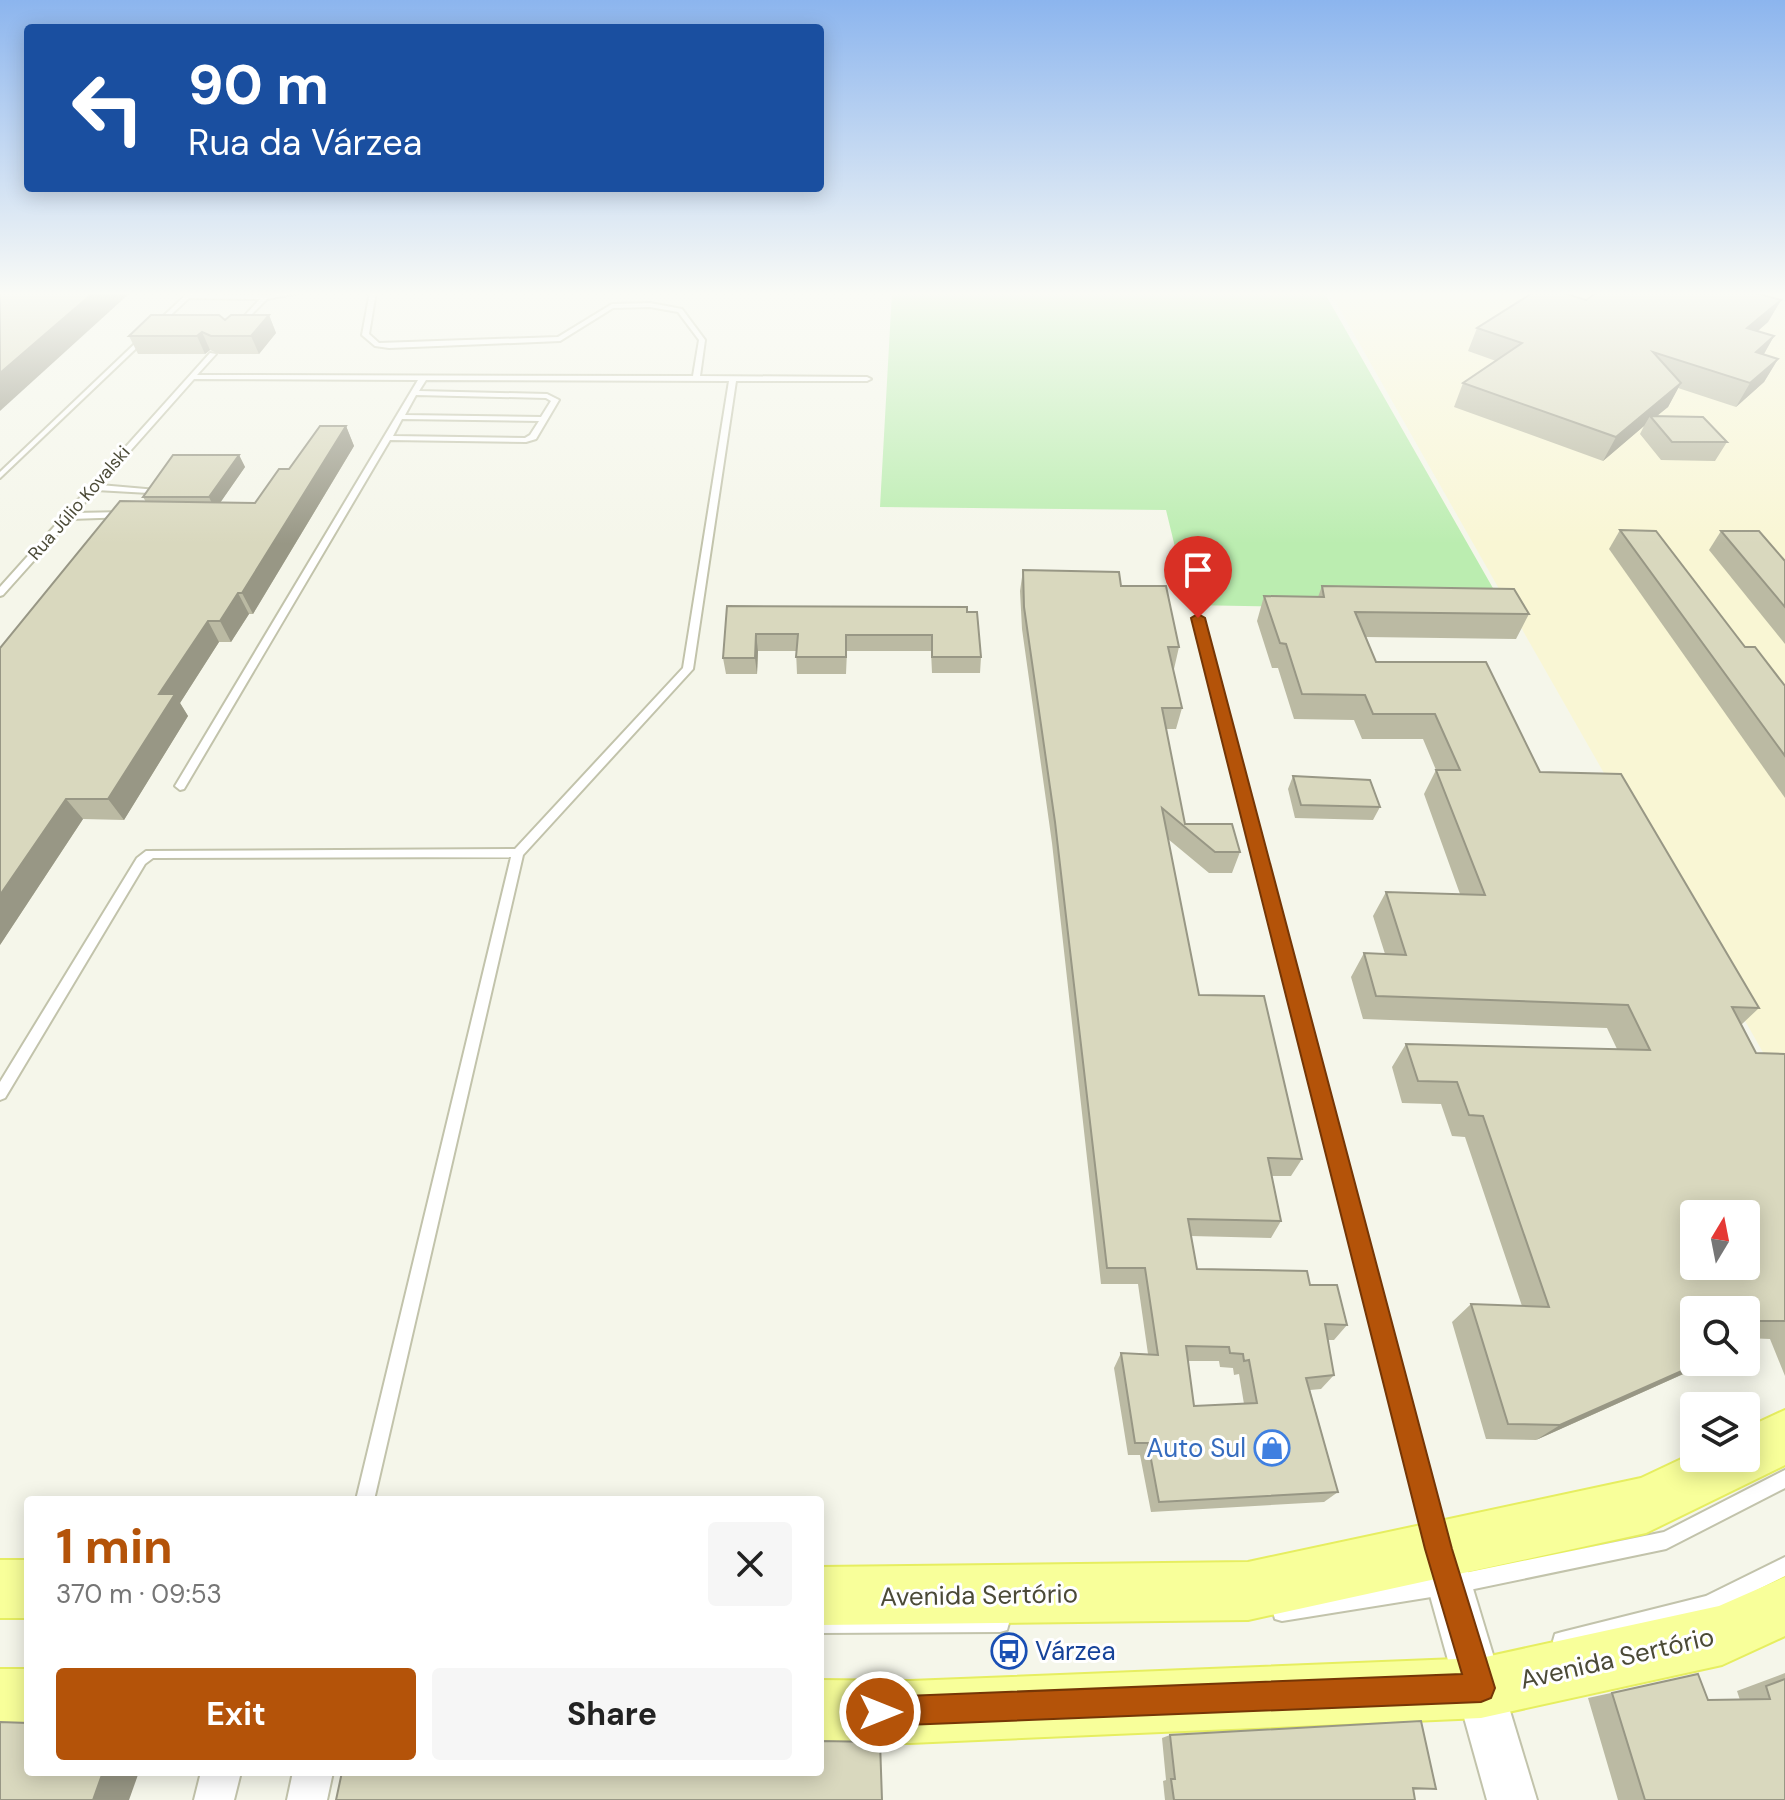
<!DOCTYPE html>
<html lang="en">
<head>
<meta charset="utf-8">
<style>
  :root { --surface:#fff; --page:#f6f6f6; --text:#222; --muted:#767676; --accent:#b45309 }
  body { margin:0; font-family:"DM Sans",sans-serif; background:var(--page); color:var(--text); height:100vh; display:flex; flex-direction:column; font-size:30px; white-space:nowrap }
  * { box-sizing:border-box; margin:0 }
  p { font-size:26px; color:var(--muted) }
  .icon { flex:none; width:44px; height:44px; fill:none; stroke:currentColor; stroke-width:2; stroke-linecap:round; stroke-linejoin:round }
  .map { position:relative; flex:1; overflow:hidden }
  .details { position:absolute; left:24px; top:1496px; width:800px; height:280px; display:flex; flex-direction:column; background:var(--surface); border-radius:8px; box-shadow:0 4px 20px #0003 }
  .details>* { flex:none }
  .top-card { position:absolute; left:24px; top:24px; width:800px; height:168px; border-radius:8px; box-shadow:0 4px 20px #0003; background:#1a4fa0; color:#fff; overflow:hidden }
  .needle { width:52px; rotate:10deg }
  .tools { position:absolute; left:1680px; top:1200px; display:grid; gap:16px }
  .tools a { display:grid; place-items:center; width:80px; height:80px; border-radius:8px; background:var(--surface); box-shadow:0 4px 20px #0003; font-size:40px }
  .pin { position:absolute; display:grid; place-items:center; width:68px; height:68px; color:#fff; margin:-82px -34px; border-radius:50% 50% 50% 0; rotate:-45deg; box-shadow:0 0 8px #0007 }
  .pin .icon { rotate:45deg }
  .me { position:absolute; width:88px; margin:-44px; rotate:90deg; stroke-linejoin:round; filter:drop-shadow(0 0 6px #0008) }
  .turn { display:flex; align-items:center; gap:28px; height:168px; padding:0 32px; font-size:36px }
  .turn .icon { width:104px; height:104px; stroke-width:2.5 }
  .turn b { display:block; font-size:56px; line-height:68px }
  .round { display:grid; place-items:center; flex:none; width:84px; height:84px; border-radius:8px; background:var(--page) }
  .summary { display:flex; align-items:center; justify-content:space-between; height:136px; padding:0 32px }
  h1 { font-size:48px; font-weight:700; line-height:60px; color:var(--accent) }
  .primary-button { display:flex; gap:16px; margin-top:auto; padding:16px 32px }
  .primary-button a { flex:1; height:92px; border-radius:8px; background:var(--accent); color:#fff; font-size:32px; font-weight:700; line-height:92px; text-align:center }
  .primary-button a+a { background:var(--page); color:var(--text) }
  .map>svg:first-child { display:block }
  .commercial { fill:#f9f6d4 }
  .green { fill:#bbedb0 }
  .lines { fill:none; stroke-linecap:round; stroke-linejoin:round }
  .service-casing { stroke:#c2c3ab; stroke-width:4 }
  .minor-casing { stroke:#c2c3ab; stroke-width:4 }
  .tertiary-casing { stroke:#c2c3ab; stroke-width:4 }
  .primary-casing { stroke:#e6ee60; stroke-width:4 }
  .service { fill:#fff; fill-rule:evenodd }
  .minor { fill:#fff; fill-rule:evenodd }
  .tertiary { fill:#fff; fill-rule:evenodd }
  .primary { fill:#f8ff9a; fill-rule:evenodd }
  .wall { fill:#bbbaa3; fill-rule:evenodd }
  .shaded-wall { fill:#989785 }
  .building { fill:#d9d8be; stroke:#989785; stroke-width:2; fill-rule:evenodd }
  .route { fill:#b45309; stroke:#753606; stroke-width:2 }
  .labels { text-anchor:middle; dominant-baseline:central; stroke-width:6; stroke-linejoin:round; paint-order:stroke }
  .far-street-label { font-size:18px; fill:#4b4a37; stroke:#fff }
  .near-shop-label { font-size:26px; fill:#366cbe; stroke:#fff; text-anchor:end }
  .near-street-label { font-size:26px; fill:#4b4a37; stroke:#fff }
  .near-transit-label { font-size:26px; fill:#164399; stroke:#fff; text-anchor:start }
</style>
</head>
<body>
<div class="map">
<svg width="1785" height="1800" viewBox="0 0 1785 1800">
  <rect width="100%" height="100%" fill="#f5f6ea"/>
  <path class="commercial" d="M 1330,292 L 1771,292 L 1785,302 L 1785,1091 Z"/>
  <path class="green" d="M 892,292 L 1324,292 L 1506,611 L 1189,605 L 1166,510 L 880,507 Z"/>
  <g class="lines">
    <defs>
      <g id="service">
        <path d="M 189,292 L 195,292 L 194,294 L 265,295 L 290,292 L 304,292 L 267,299 L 237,329 L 235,328 L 235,326 L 260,299 L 189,298 L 160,325 L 156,325 L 156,323 Z"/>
        <path d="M 370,292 L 376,292 L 369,334 L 379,343 L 558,337 L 612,304 L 650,303 L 682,309 L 705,340 L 700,376 L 867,377 L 871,379 L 867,381 L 736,381 L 693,669 L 523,855 L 374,1500 L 356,1500 L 511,857 L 153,858 L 145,864 L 5,1098 L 0,1100 L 0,1082 L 137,858 L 146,851 L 515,849 L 683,668 L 729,381 L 426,380 L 419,391 L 547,394 L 559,400 L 536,439 L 526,442 L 390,440 L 184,789 L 180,790 L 175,786 L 418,380 L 194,379 L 100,485 L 157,490 L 158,492 L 154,501 L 147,499 L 149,493 L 96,490 L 75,513 L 125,512 L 129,515 L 128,517 L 71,519 L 3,595 L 0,596 L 0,587 L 210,353 L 216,354 L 197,375 L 693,376 L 699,340 L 678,312 L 650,307 L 613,308 L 560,341 L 389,348 L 375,346 L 362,335 ZM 416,395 L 546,398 L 551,401 L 541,417 L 405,415 ZM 402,419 L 539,421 L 530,435 L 525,438 L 393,436 Z"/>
        <path d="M 143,336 L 148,337 L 0,478 L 0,472 Z"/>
        <path d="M 1198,615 L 1203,618 L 1445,1538 L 1442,1544 L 1436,1547 L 1430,1544 L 1427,1538 L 1193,618 Z"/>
        <path d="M 1785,1470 L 1785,1488 L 1666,1549 L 1450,1594 L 1282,1621 L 1275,1619 L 1273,1612 L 1275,1605 L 1282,1603 L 1450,1576 L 1664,1532 Z"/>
        <path d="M 1785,1557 L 1785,1576 L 1708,1614 L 1562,1650 L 1555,1648 L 1553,1641 L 1555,1634 L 1562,1632 L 1706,1596 Z"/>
        <path d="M 1000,1614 L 1007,1616 L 1009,1623 L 1007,1630 L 1000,1632 L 820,1633 L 820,1615 Z"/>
      </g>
      <g id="minor">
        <path d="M 201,1772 L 241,1772 L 234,1800 L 194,1800 Z"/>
        <path d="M 293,1772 L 333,1772 L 327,1800 L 287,1800 Z"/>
      </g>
      <path id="tertiary" d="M 1439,1527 L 1455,1533 L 1461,1549 L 1537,1800 L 1487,1800 L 1417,1549 L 1423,1533 Z"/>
      <g id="primary">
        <path d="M 1785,1410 L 1785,1465 L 1646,1533 L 1248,1620 L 820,1625 L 820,1567 L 1248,1562 L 1641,1478 L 1694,1453 L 1694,1458 L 1746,1458 L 1746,1428 Z"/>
        <rect x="0" y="1560" width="28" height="58"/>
        <path d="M 1785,1577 L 1785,1636 L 1722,1665 L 1481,1718 L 910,1743 L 820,1742 L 820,1680 L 910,1681 L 1481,1658 L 1719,1606 Z"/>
        <rect x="0" y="1669" width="28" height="60"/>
      </g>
    </defs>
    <use href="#service" class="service-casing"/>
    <use href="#minor" class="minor-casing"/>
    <use href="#tertiary" class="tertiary-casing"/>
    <use href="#primary" class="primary-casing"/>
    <use href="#service" class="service"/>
    <use href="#minor" class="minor"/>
    <use href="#tertiary" class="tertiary"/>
    <use href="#primary" class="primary"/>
  </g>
  <g class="wall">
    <path d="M 1586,300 L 1781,300 L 1768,322 L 1758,331 L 1774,336 L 1764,354 L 1778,359 L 1764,382 L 1736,407 L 1678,388 L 1668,407 L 1657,416 L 1727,442 L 1715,461 L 1661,460 L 1640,434 L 1644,426 L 1603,461 L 1454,407 L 1463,383 L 1496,361 L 1468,351 L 1477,328 Z"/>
    <path d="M 269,315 L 276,333 L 259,354 L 219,354 L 210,350 L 205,354 L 138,354 L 129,336 L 225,320 Z"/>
    <path d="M 346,426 L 354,446 L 253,614 L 249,614 L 231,642 L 219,642 L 180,703 L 188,716 L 124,820 L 83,819 L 0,945 L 146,502 L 143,497 L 239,455 L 245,467 L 220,503 L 255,503 L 289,469 Z"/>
    <path d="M 1620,530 L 1785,686 L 1785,798 L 1609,549 Z"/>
    <path d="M 1721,531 L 1785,561 L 1785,644 L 1709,550 Z"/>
    <path d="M 1023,570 L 1121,586 L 1179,647 L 1174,669 L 1173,669 L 1182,708 L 1176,729 L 1166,729 L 1185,824 L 1240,852 L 1232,873 L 1209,873 L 1168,839 L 1199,995 L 1302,1159 L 1291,1176 L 1272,1176 L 1281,1221 L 1271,1238 L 1191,1236 L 1197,1269 L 1310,1285 L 1347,1325 L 1334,1340 L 1328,1340 L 1334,1375 L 1321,1389 L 1310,1390 L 1338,1492 L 1324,1502 L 1151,1512 L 1140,1455 L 1128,1455 L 1114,1368 L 1121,1353 L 1148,1354 L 1138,1284 L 1101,1284 L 1052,843 L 1022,629 L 1020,591 ZM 1188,1361 L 1219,1361 L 1220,1367 L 1233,1368 L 1234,1375 L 1239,1374 L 1244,1404 L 1194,1406 Z"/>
    <path d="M 1322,586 L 1529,614 L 1516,639 L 1366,637 L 1376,662 L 1540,772 L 1759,1008 L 1741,1025 L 1756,1053 L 1785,1054 L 1785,1376 L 1770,1339 L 1746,1338 L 1746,1310 L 1694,1310 L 1694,1362 L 1710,1362 L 1536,1440 L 1486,1439 L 1452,1322 L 1471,1304 L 1522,1306 L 1465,1137 L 1452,1136 L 1441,1104 L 1402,1103 L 1392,1067 L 1406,1044 L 1617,1049 L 1607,1028 L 1363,1019 L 1351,977 L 1364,953 L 1385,954 L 1373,916 L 1386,892 L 1460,894 L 1424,794 L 1436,770 L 1423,739 L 1362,739 L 1354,720 L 1294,719 L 1278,668 L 1272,668 L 1257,621 L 1264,596 L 1318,597 Z"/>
    <path d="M 727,606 L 967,612 L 981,657 L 980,673 L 932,673 L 931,651 L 847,651 L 846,674 L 797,674 L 796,651 L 758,651 L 757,674 L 726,674 L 723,658 Z"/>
    <path d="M 1293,776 L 1380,807 L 1373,820 L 1295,818 L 1288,789 Z"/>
    <path d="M 1785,1673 L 1785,1800 L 1618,1800 L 1588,1698 L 1698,1674 L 1708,1700 L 1740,1700 L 1737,1691 Z"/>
    <path d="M 1170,1735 L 1436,1789 L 1413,1790 L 1415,1800 L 1165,1800 L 1163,1781 L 1166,1780 L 1162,1738 Z"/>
  </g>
  <g class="shaded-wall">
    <path d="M 94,292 L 131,292 L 0,411 L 0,373 Z"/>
    <path d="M 1781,300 L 1768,322 L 1734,351 L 1747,328 Z"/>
    <path d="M 269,315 L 276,333 L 259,354 L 251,336 Z"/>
    <path d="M 202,332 L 210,350 L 205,354 L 197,336 Z"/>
    <path d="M 1774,336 L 1761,359 L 1756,352 Z"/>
    <path d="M 1778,359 L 1764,382 L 1736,407 L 1750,383 Z"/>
    <path d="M 1681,383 L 1668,407 L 1653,419 L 1650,416 L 1644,426 L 1603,461 L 1616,437 Z"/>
    <path d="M 346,426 L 354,446 L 253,614 L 242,593 Z"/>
    <path d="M 239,455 L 245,467 L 215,510 L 209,497 Z"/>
    <path d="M 238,593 L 249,614 L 231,642 L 220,621 Z"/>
    <path d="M 208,621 L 219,642 L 180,703 L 188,716 L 124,820 L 108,799 L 159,694 Z"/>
    <path d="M 756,634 L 758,651 L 757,674 L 755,658 Z"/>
    <path d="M 66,799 L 83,819 L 0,945 L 0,895 Z"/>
    <path d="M 1702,1362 L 1710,1362 L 1536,1440 L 1560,1425 Z"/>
    <path d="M 103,1772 L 139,1772 L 129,1800 L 93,1800 Z"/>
  </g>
  <g class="building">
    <path d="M 0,292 L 94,292 L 0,373 Z"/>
    <path d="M 1534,292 L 1560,292 L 1586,300 L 1598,292 L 1752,292 L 1781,300 L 1747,328 L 1774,336 L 1756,352 L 1778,359 L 1750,383 L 1653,352 L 1681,383 L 1616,437 L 1463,383 L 1522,343 L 1477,328 Z"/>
    <path d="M 151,315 L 219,315 L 225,320 L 231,315 L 269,315 L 251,336 L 211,336 L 202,332 L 197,336 L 129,336 Z"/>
    <path d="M 1650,416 L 1703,417 L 1727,442 L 1672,442 Z"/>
    <path d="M 320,426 L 346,426 L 242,593 L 238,593 L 220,621 L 208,621 L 159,694 L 175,694 L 108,799 L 66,799 L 0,895 L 0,648 L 120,501 L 255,503 L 279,469 L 289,469 Z"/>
    <path d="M 173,455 L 239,455 L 209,497 L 143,497 Z"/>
    <path d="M 1620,530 L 1656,531 L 1745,647 L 1755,647 L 1785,686 L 1785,756 Z"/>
    <path d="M 1721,531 L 1759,531 L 1785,561 L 1785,607 Z"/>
    <path d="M 1023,570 L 1119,572 L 1121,586 L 1166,586 L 1179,647 L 1168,647 L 1182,708 L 1162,708 L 1185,824 L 1232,824 L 1240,852 L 1215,852 L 1162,808 L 1199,995 L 1264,996 L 1302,1159 L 1268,1158 L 1281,1221 L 1188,1219 L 1197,1269 L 1307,1271 L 1310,1285 L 1337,1285 L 1347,1325 L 1325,1324 L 1334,1375 L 1306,1378 L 1338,1492 L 1159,1502 L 1148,1443 L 1135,1443 L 1121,1353 L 1158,1355 L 1145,1268 L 1107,1268 L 1055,822 L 1024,607 ZM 1186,1346 L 1229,1347 L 1230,1353 L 1243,1354 L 1244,1361 L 1249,1360 L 1257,1403 L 1194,1406 Z"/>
    <path d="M 1322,586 L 1514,589 L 1529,614 L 1355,612 L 1376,662 L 1486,662 L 1540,772 L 1621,774 L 1759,1008 L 1732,1007 L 1756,1053 L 1785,1054 L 1785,1321 L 1746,1321 L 1746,1310 L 1694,1310 L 1694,1362 L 1702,1362 L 1560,1425 L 1508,1424 L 1471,1304 L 1549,1307 L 1483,1116 L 1469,1115 L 1457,1082 L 1418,1081 L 1406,1044 L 1650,1050 L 1628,1005 L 1376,996 L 1364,953 L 1406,955 L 1386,892 L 1485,895 L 1436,770 L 1460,770 L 1435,714 L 1373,714 L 1365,695 L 1302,694 L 1286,644 L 1280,643 L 1264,596 L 1324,597 ZM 1694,1214 L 1746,1214 L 1746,1266 L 1694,1266 Z"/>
    <path d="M 727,606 L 967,607 L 967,612 L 977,612 L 981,657 L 932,657 L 932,635 L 846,635 L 846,657 L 796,657 L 798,634 L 756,634 L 755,658 L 723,658 Z"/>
    <path d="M 1293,776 L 1370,780 L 1380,807 L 1301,805 Z"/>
    <path d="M 1698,1674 L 1708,1700 L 1770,1699 L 1766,1686 L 1785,1679 L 1785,1800 L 1645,1800 L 1612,1693 Z"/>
    <path d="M 1421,1721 L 1436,1789 L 1413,1788 L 1415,1800 L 1174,1800 L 1171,1779 L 1175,1779 L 1170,1735 Z"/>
    <path d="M 0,1722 L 28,1723 L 28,1772 L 103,1772 L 93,1800 L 0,1800 Z"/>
    <path d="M 820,1741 L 880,1742 L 882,1800 L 336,1800 L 342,1772 L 820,1772 Z"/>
  </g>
  <linearGradient id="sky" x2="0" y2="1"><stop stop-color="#8cb5ee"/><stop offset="0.54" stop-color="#fafbf6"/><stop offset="1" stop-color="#fafbf6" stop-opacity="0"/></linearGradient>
  <rect width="1785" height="544" fill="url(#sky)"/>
  <path class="route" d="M 1198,614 L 1205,618 L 1452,1549 L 1495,1688 L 1491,1698 L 1481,1702 L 880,1726 L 870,1722 L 865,1712 L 870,1701 L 880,1697 L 1462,1674 L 1425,1549 L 1191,618 Z"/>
  <defs>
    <symbol id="shop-ring" viewBox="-11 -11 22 22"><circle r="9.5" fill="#fff" stroke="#3f7fe0" stroke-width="1.5"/><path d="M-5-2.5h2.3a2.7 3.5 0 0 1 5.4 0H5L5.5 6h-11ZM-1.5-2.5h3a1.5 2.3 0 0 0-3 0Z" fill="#3f7fe0"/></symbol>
    <symbol id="bus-ring" viewBox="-11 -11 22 22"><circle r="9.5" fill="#fff" stroke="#1a4fb4" stroke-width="1.5"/><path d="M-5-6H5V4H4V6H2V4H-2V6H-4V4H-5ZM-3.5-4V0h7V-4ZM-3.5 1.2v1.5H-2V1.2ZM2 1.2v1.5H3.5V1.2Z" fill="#1a4fb4"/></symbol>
  </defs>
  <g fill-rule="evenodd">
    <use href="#shop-ring" x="1252" y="1428" width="40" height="40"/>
    <use href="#bus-ring" x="989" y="1631" width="40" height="40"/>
  </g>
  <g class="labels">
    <g class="far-street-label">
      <text transform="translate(79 503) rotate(-49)">Rua Júlio Kovalski</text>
    </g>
    <g class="near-shop-label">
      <text x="1246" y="1448">Auto Sul</text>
    </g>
    <g class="near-street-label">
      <text transform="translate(979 1595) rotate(-1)">Avenida Sertório</text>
      <text transform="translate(1617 1658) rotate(-13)">Avenida Sertório</text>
    </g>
    <g class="near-transit-label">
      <text x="1035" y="1651">Várzea</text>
    </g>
  </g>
</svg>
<div class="tools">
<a><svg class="needle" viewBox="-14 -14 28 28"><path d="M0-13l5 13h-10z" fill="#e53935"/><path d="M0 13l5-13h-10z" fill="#767676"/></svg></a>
<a><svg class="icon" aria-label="search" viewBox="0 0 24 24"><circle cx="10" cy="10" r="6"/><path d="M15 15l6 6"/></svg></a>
<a><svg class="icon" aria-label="layers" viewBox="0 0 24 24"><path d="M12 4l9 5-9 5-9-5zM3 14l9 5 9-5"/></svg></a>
</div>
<div class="pin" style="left:1198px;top:618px;background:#d93025"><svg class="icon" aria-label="arrive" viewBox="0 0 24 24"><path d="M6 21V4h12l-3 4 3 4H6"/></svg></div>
<svg class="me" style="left:880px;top:1712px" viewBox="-20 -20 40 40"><circle r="17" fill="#b45309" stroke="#fff" stroke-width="3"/><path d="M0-11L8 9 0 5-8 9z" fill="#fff"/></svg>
<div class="top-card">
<div class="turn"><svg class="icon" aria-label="left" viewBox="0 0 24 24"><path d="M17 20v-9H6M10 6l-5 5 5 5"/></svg><div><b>90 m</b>Rua da Várzea</div></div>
</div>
<section class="details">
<div class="summary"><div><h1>1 min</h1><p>370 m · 09:53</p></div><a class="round"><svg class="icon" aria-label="close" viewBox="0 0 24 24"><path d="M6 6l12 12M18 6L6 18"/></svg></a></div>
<div class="primary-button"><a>Exit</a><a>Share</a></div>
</section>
</div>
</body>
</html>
